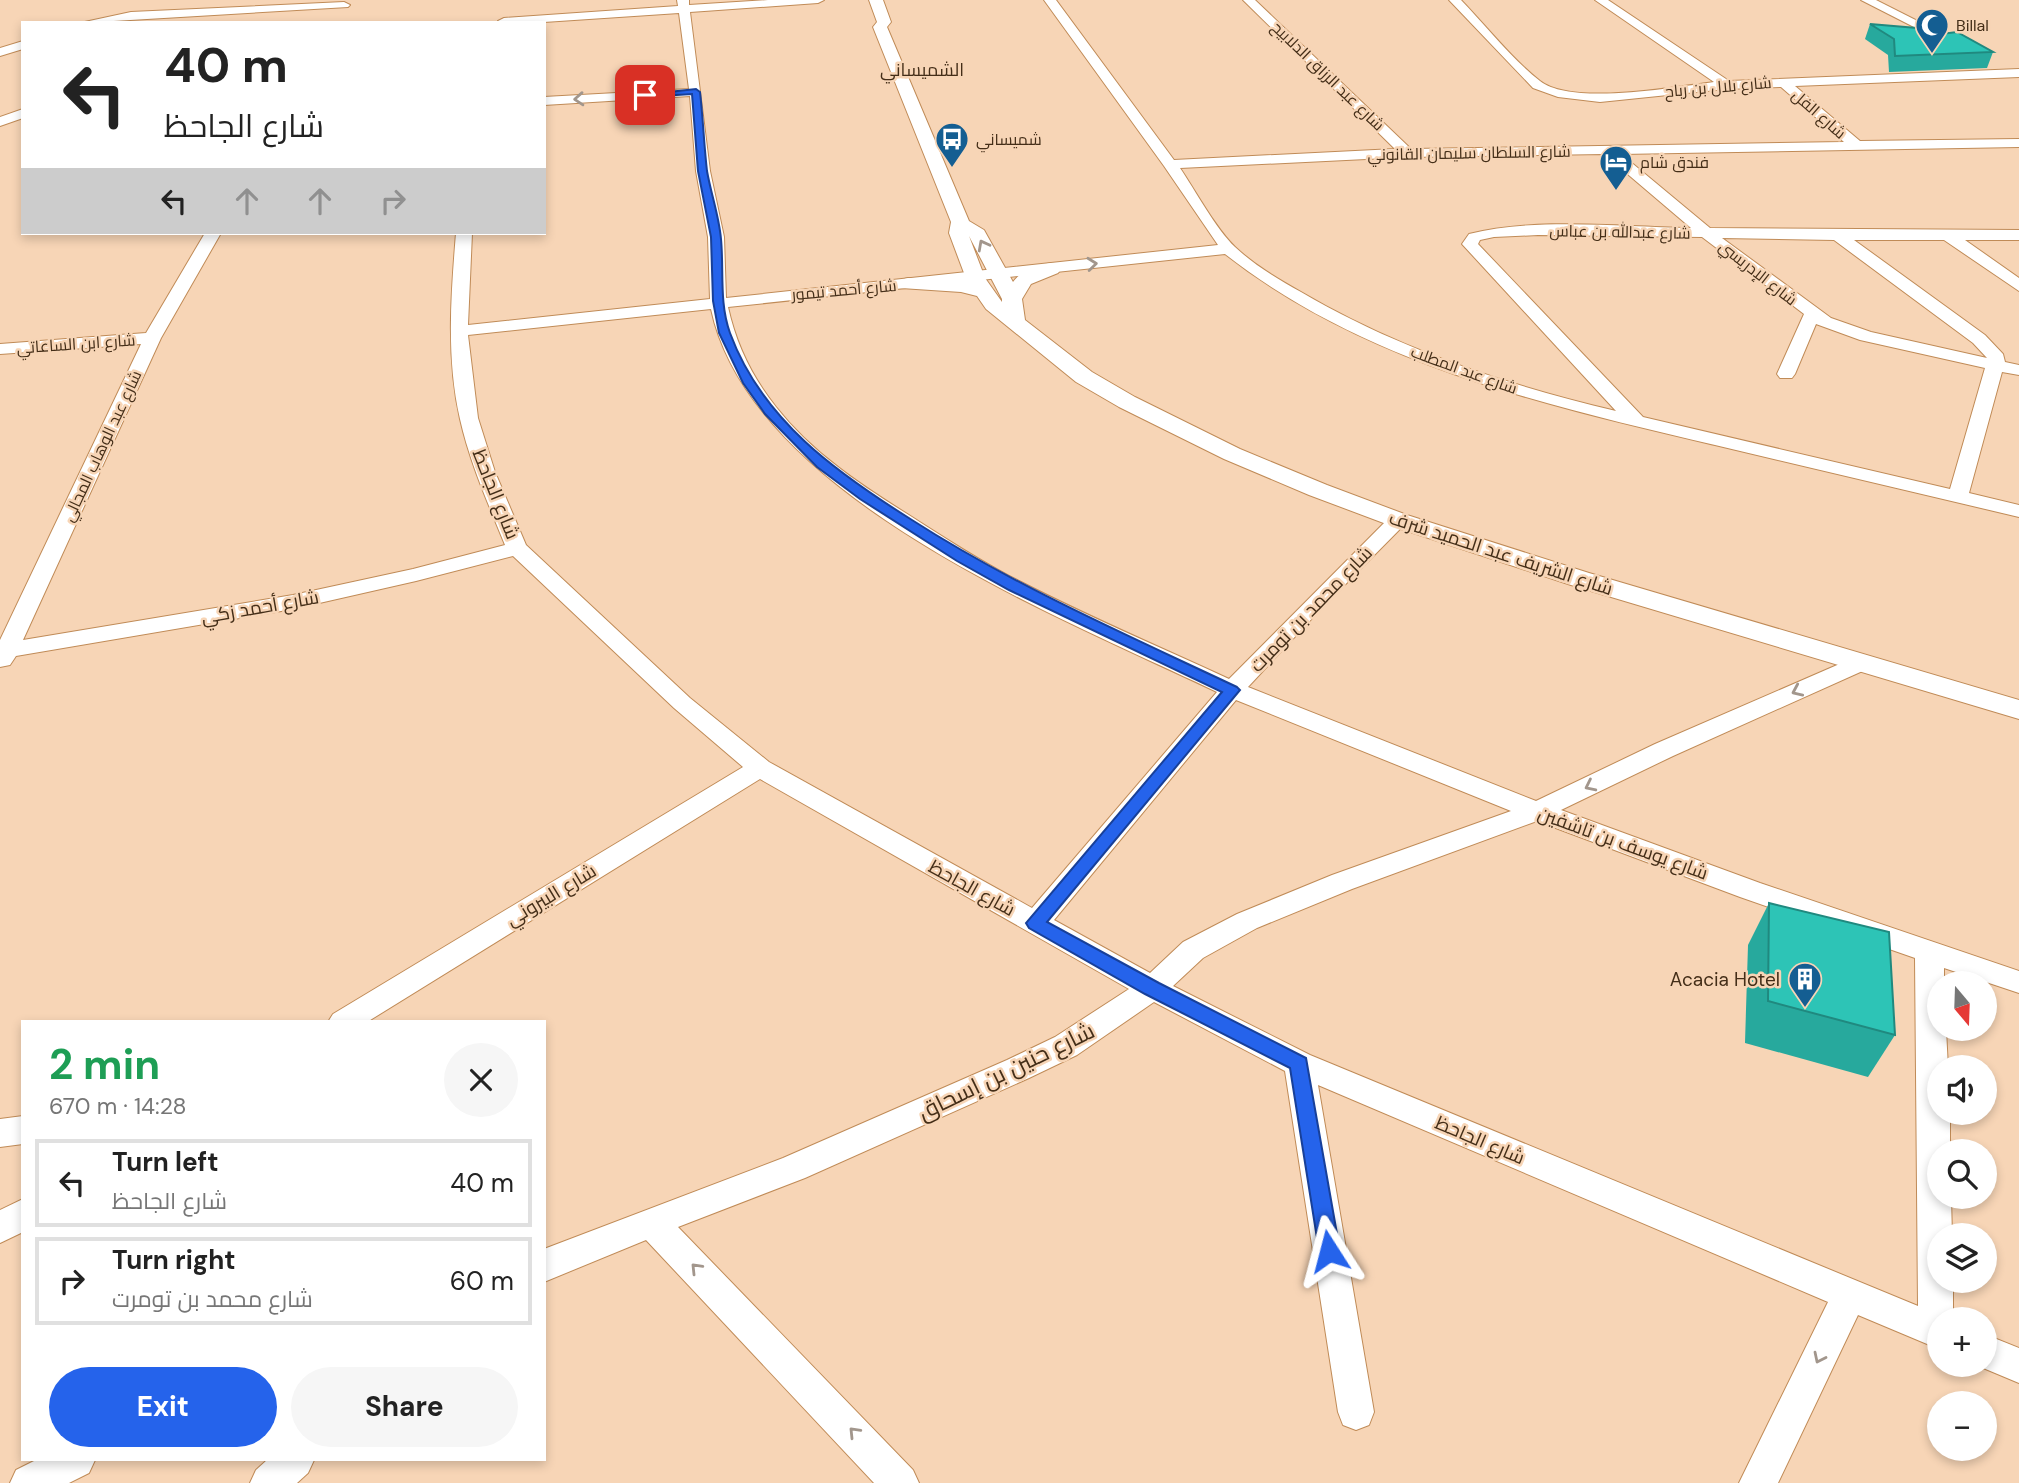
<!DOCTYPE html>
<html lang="en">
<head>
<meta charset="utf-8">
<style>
  :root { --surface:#fff; --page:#f6f6f6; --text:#222; --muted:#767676; --line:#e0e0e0; --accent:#2563eb }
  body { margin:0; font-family:"DM Sans",Cairo,sans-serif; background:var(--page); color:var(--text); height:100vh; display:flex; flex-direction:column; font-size:26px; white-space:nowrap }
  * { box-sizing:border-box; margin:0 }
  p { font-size:23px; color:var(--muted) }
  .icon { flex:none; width:38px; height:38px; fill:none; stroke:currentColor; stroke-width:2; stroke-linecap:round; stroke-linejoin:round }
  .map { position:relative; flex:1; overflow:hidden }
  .sheet { position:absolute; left:21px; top:1020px; width:525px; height:441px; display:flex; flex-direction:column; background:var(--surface); border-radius:0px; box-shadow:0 4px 10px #0003 }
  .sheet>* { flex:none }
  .guide { position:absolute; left:21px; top:21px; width:525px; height:214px; border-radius:0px; box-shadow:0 4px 10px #0003; background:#fff; color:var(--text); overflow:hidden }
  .needle { width:46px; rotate:161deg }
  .controls { position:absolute; left:1927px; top:971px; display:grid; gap:14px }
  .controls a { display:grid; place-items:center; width:70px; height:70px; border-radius:50%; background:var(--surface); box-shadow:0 4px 10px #0003; font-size:35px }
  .pin { position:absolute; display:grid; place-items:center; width:60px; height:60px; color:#fff; margin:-30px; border-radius:14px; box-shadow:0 4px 10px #0006 }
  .me { position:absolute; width:77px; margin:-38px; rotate:351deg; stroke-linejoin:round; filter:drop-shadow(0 0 5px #0008) }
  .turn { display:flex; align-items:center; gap:24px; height:147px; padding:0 28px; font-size:32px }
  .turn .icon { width:91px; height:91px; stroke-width:2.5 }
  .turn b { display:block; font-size:49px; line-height:60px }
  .lanes { display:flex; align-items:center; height:66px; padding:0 28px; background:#0003; justify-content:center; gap:35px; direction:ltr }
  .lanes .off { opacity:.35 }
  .round { display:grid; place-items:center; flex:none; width:74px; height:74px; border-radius:37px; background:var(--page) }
  .headline { display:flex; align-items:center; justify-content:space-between; height:119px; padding:0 28px }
  h1 { font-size:42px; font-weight:700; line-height:52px; color:#1e9e55 }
  .primary-button { display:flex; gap:14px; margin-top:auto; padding:14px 28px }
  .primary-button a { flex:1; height:80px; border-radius:42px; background:var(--accent); color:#fff; font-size:28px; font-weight:700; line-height:80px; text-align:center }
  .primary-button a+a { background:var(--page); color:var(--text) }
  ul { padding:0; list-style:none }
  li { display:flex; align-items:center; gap:21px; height:88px; margin:0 14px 10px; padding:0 14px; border:4px solid var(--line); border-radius:0px }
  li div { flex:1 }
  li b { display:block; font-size:26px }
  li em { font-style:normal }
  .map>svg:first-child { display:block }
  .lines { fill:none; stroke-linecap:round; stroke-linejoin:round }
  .minor-casing { stroke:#c08b57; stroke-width:2 }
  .tertiary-casing { stroke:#c08b57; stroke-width:2 }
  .minor { fill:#fff; fill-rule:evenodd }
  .tertiary { fill:#fff; fill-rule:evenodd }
  .wall { fill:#27a99d }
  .building { fill:#2dc4b6; stroke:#20897f; stroke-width:2 }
  .oneway { stroke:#a2968c }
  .route { fill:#2563eb; stroke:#184099; stroke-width:2 }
  .labels { text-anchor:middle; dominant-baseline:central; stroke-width:5; stroke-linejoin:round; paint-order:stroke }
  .far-poi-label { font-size:16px; fill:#442e18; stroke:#f7d5b6; text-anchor:start }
  .far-street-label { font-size:16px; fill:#442e18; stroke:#f7d5b6 }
  .far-neighbourhood-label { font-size:18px; fill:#442e18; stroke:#f7d5b6 }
  .street-label { font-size:19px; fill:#442e18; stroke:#f7d5b6 }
  .poi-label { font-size:19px; fill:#442e18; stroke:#f7d5b6; text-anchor:end }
  .near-street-label { font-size:23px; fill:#442e18; stroke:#f7d5b6 }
</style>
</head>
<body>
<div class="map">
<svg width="2019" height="1483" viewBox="0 0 2019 1483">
  <rect width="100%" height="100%" fill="#f7d5b6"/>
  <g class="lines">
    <defs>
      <g id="minor">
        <path d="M 677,0 L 689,0 L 689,5 L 768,0 L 824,0 L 818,3 L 690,12 L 710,171 L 724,237 L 726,298 L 1218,245 L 1164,166 L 1044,0 L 1056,0 L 1174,160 L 1395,149 L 1243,0 L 1255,0 L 1411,149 L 1844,142 L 1781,87 L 1726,89 L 1600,102 L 1558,97 L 1533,88 L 1449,0 L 1461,0 C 1486,26 1512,59 1540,81 C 1572,106 1674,87 1714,82 L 1595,0 L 1608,0 L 1729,81 L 2019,69 L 2019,77 L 1795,86 L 1860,141 L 2019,139 L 2019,147 L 1621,154 L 1710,228 L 2019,230 L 2019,240 L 1965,240 L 2019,278 L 2019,291 L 1944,240 L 1854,240 L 1985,335 L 2003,354 L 2005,362 L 2019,365 L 2019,375 L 2002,372 L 1969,493 L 2019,505 L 2019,517 C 1918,493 1816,469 1715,445 C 1545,405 1365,364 1225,254 L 728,307 C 736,344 752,377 776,407 C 812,453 862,486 912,517 C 948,540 983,563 1021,582 C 1089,617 1160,647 1229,679 L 1391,516 L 1405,516 L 1408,520 L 1405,524 L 1317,613 L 1248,687 L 1536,801 L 1655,744 L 1851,659 L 1859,657 L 1867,659 L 1871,664 L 1867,669 L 1673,756 L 1561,810 L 1760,883 L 2019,971 L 2019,993 L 1944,968 L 1944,984 L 1939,984 L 1939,1029 L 1946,1029 L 1948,1068 L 1939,1068 L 1939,1113 L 1950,1113 L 1950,1152 L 1939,1152 L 1939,1197 L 1951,1197 L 1952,1236 L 1939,1236 L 1939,1281 L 1953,1281 L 1953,1320 L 1939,1320 L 1939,1349 L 1858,1315 L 1778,1483 L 1739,1483 L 1828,1302 L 1318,1085 L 1374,1412 L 1369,1425 L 1356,1430 L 1343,1425 L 1338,1412 L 1285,1071 L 1154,1002 L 1077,1055 L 1029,1078 L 805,1178 L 678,1227 L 913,1470 L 919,1483 L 874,1483 L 646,1240 L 544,1282 L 544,1249 L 783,1158 L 1007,1060 L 1055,1037 L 1129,989 L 760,779 L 367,1022 L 328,1022 L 333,1014 L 743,767 L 674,708 L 513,556 L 416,581 L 293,609 L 16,656 L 10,665 L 0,667 L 0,640 L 141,344 L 0,354 L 0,344 L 146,333 L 205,233 L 221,233 L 161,338 L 23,640 L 293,595 L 413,569 L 505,545 C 488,503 470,463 460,419 C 446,358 451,294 456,233 L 472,233 L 468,325 L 710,299 L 708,237 L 696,171 L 690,96 L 544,105 L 544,97 L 689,89 L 679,13 L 529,23 L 498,21 L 504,18 L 678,6 ZM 1604,154 L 1691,228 C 1621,227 1536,217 1469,234 L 1462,244 L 1616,411 C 1509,386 1396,348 1301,292 C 1278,279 1254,265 1235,247 C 1216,229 1195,190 1180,168 L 1407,157 ZM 1538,235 L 1702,237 L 1804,314 L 1777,374 L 1780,378 L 1792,378 L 1795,374 L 1816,324 L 1860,340 L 1985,368 L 1950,489 L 1643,417 L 1478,244 L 1480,240 L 1494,237 ZM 1722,238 L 1834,240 L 1973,343 L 1987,358 L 1871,332 L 1831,318 ZM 711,309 C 751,496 1060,617 1217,692 L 1032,908 L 769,762 L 690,698 L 526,545 L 495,472 L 478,418 L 468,335 ZM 1236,700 L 1511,811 L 1332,875 L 1237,914 L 1183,942 L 1150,973 L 1054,920 ZM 1537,821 L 1740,897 L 1915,958 L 1918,1306 L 1310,1055 L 1173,986 L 1203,958 L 1257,928 L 1352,889 Z"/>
        <path d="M 1861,0 L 1876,0 L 1973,49 L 1963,52 Z"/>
        <path d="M 344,2 L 350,5 L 348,7 L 80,23 L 131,12 Z"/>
        <path d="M 23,41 L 23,49 L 0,56 L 0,48 Z"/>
        <path d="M 23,109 L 23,118 L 0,126 L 0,117 Z"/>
        <path d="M 23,1116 L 23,1144 L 0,1147 L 0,1119 Z"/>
        <path d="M 23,1199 L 23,1232 L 0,1243 L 0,1210 Z"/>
        <path d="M 1984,1334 L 2019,1348 L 2019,1383 L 1976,1365 L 1984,1365 Z"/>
        <path d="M 36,1460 L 95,1460 L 89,1473 L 69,1483 L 10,1483 L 16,1470 Z"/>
        <path d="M 267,1460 L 314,1460 L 308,1473 L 297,1483 L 250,1483 L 256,1470 Z"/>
      </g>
      <path id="tertiary" d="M 869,0 L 883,0 L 891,22 L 887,27 L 969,221 L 984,230 L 1013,282 C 1020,271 1038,266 1051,263 L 1061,269 L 1058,273 L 1031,284 L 1022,299 L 1025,320 L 1092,372 L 1135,397 L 1240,449 L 1327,485 L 1407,515 L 1589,573 L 2019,700 L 2019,719 L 1571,585 L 1389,525 L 1309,495 L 1224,459 L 1119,407 L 1076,382 L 986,309 L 977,296 L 961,292 L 901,288 L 898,284 L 901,280 L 908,278 L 967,281 L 949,233 L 951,222 L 873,27 L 877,22 ZM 969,236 L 1002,299 L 1002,302 L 985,278 Z"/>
    </defs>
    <use href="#minor" class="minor-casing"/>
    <use href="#tertiary" class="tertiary-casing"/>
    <use href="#minor" class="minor"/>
    <use href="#tertiary" class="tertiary"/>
  </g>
  <g class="wall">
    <path d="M 1870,24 L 1993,52 L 1987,68 L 1889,72 L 1888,55 L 1865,39 Z"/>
    <path d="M 1769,903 L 1895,1035 L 1868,1077 L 1745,1043 L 1748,945 Z"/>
  </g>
  <g class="building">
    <path d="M 1870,24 L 1917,28 L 1933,35 L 1957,32 L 1993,52 L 1895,56 L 1894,39 Z"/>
    <path d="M 1769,903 L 1889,932 L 1895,1035 L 1768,1001 Z"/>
  </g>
  <defs><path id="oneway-chevron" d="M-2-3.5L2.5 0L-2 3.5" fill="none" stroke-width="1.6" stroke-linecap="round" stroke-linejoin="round" transform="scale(1.75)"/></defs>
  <g class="oneway">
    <use href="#oneway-chevron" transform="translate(579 99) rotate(176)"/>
    <use href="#oneway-chevron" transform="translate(983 245) rotate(-118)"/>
    <use href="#oneway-chevron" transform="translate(1092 264) rotate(-6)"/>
    <use href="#oneway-chevron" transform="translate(1797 691) rotate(156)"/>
    <use href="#oneway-chevron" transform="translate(1590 786) rotate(154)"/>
    <use href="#oneway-chevron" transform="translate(696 1268) rotate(-134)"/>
    <use href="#oneway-chevron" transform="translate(1819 1358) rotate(116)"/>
    <use href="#oneway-chevron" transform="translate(854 1432) rotate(-134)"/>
  </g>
  <path class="route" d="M 696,89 L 700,92 C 703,118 704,145 707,171 C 711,194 719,216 721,239 C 724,270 719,303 730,333 C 762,420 837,473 912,520 C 1015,586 1127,635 1237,687 L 1240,690 L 1047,922 L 1159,983 L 1306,1058 L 1340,1251 L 1337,1258 L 1329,1261 L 1322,1258 L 1319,1251 L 1290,1068 L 1145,994 L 1029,928 L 1026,923 L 1222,692 L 1009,590 L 957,561 L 860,499 L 817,467 L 765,414 L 743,383 L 719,333 L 713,301 L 711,237 L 698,171 L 692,94 L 645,97 L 641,95 Z"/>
  <defs>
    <symbol id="mosque-pin" viewBox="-11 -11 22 30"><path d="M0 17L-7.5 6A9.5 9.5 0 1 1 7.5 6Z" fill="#145e92" stroke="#f7d5b6"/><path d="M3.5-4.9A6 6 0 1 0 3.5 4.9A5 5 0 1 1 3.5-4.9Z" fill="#fff"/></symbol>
    <symbol id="bus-pin" viewBox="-11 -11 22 30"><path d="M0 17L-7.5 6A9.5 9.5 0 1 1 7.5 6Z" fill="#145e92" stroke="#f7d5b6"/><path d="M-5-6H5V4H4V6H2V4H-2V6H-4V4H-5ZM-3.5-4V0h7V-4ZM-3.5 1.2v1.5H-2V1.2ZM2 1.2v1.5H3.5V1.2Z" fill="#fff"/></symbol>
    <symbol id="hotel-pin" viewBox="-11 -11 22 30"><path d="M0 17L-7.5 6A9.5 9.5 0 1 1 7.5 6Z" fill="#145e92" stroke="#f7d5b6"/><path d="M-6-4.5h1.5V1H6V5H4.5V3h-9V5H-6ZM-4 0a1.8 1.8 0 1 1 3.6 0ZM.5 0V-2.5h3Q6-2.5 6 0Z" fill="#fff"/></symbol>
    <symbol id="building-pin" viewBox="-11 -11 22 30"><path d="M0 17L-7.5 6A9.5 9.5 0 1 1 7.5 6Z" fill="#145e92" stroke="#f7d5b6"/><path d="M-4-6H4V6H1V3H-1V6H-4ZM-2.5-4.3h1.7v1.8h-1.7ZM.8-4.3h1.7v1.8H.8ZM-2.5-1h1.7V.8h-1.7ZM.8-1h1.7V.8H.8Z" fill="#fff"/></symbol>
  </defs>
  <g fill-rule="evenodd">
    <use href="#mosque-pin" x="1913" y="6" width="38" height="52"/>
    <use href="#bus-pin" x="933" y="120" width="38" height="52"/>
    <use href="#hotel-pin" x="1597" y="143" width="38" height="52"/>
    <use href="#building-pin" x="1786" y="960" width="38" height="52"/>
  </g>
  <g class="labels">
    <g class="far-poi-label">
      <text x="1956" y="25">Billal</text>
      <text x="976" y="139">شميساني</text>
      <text x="1640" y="162">فندق شام</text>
    </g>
    <g class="far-street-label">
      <text transform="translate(1328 76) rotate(44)">شارع عبد الرزاق الدلابيح</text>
      <text transform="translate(1718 87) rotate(-5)">شارع بلال بن رباح</text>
      <text transform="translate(1819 114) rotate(41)">شارع الفل</text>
      <text transform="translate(1469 153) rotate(-1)">شارع السلطان سليمان القانوني</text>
      <text transform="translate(1620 232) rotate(1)">شارع عبدالله بن عباس</text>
      <text transform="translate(1758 273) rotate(38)">شارع الإدريسي</text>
      <text transform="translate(844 290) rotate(-5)">شارع أحمد تيمور</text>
      <text transform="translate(76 344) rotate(-4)">شارع ابن الساعاتي</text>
      <text transform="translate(1464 370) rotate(20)">شارع عبد المطلب</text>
      <text transform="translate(102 446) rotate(-65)">شارع عبد الوهاب المجالي</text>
    </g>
    <g class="far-neighbourhood-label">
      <text x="922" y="70">الشميساني</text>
    </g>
    <g class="street-label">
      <text transform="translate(496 494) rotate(68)">شارع الجاحظ</text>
      <text transform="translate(1501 553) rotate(18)">شارع الشريف عبد الحميد شرف</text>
      <text transform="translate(260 607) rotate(-10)">شارع أحمد زكي</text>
      <text transform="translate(1311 609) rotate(-46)">شارع محمد بن تومرت</text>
      <text transform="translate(1623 843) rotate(20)">شارع يوسف بن تاشفين</text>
      <text transform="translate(972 888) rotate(29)">شارع الجاحظ</text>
      <text transform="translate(551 895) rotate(-31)">شارع البيروني</text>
      <text transform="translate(1480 1140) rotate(23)">شارع الجاحظ</text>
    </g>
    <g class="poi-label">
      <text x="1780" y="979">Acacia Hotel</text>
    </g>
    <g class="near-street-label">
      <text transform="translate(1006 1071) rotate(-26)">شارع حنين بن إسحاق</text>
    </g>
  </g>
</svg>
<div class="controls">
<a><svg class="needle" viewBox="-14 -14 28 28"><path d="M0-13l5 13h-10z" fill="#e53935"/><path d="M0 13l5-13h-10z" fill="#767676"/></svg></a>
<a><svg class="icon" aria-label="sound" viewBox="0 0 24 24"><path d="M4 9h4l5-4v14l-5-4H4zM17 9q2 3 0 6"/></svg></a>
<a><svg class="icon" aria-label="search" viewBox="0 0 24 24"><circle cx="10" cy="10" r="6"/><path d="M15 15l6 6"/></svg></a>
<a><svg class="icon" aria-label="layers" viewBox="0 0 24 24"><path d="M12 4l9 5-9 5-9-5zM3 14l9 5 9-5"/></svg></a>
<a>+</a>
<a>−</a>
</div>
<div class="pin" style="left:645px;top:95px;background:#d93025"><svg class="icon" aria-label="arrive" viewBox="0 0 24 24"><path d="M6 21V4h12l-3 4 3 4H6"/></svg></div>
<svg class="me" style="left:1329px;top:1251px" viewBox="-20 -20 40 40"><path d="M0-17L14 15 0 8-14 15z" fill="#2563eb" stroke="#fff" stroke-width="4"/></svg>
<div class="guide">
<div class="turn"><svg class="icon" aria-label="left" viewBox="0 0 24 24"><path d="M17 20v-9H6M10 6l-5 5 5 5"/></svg><div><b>40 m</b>شارع الجاحظ</div></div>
<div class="lanes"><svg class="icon" aria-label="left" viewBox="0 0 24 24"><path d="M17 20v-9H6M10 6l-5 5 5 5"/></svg><svg class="icon off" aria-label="ahead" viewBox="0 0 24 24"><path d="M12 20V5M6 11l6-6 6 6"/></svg><svg class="icon off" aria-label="ahead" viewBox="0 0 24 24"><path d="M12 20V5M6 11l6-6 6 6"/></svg><svg class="icon off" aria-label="right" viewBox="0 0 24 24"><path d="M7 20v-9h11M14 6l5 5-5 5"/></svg></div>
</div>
<section class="sheet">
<div class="headline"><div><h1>2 min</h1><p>670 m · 14:28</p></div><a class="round"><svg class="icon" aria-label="close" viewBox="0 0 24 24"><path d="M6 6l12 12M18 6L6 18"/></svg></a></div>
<ul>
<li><svg class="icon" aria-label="left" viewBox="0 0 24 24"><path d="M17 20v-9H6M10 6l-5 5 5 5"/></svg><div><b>Turn left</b><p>شارع الجاحظ</p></div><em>40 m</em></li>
<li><svg class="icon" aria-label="right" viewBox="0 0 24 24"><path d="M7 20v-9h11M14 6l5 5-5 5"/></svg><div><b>Turn right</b><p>شارع محمد بن تومرت</p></div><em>60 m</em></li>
</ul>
<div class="primary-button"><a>Exit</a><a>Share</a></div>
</section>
</div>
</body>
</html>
